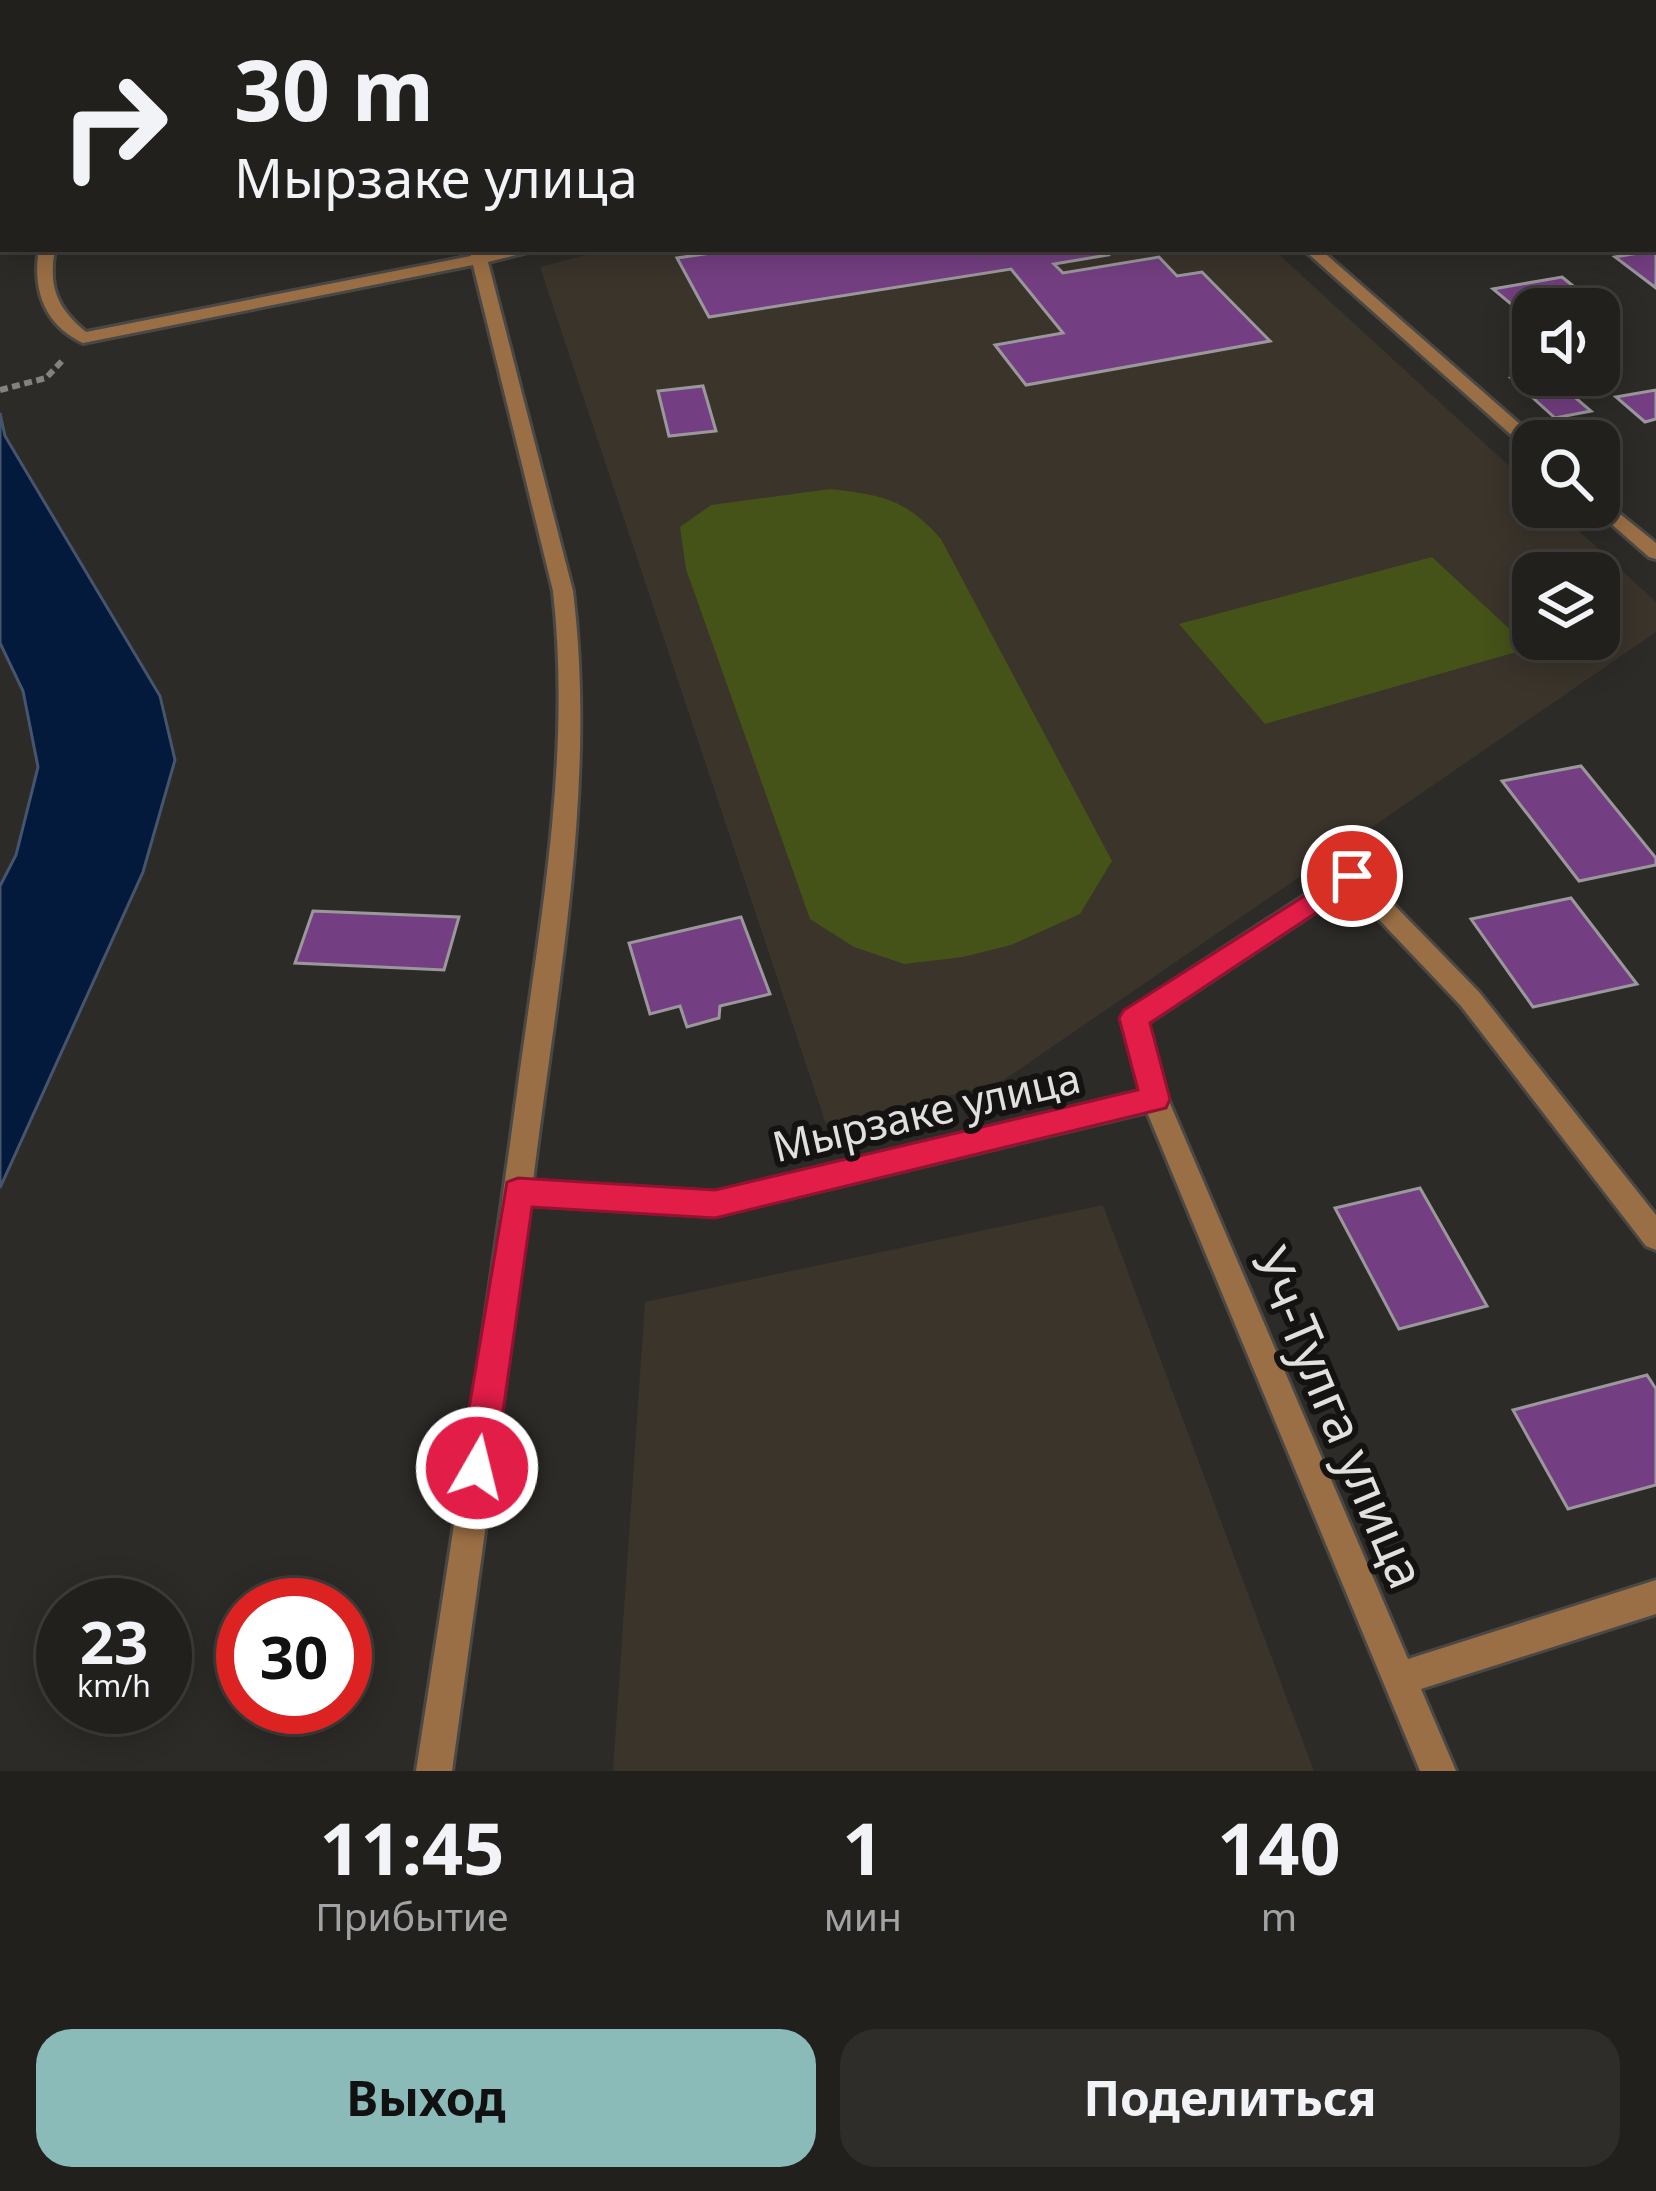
<!DOCTYPE html>
<html lang="ru">
<head>
<meta charset="utf-8">
<style>
  :root { --surface:#22201d; --page:#2e2d2a; --text:#f1f3f6; --muted:#a2a3a4; --line:#3f3e3b; --accent:#8bbbb9 }
  body { margin:0; font-family:"Noto Sans",sans-serif; background:var(--page); color:var(--text); height:100vh; display:flex; flex-direction:column; font-size:45px; white-space:nowrap }
  * { box-sizing:border-box; margin:0 }
  p { font-size:39px; color:var(--muted) }
  .icon { flex:none; width:66px; height:66px; fill:none; stroke:currentColor; stroke-width:2; stroke-linecap:round; stroke-linejoin:round }
  .map { position:relative; height:1771px; overflow:hidden }
  .details { display:flex; flex-direction:column; background:var(--surface); flex:1 }
  .details>* { flex:none }
  .top-card { position:absolute; left:0px; top:0px; width:1656px; height:252px; box-shadow:0 6px 30px #0003,0 0 0 3px var(--line); background:#22201d; color:var(--text); overflow:hidden }
  .buttons { position:absolute; left:1512px; top:288px; display:grid; gap:24px }
  .buttons a { display:grid; place-items:center; width:108px; height:108px; border-radius:24px; background:var(--surface); box-shadow:0 6px 30px #0003,0 0 0 3px var(--line); font-size:60px }
  .speed { position:absolute; left:36px; top:1578px; display:flex; gap:24px; font-size:60px; font-weight:700; text-align:center }
  .speed>* { display:grid; place-content:center; width:156px; height:156px; border-radius:50%; background:var(--surface); box-shadow:0 6px 30px #0003,0 0 0 3px var(--line); line-height:1 }
  .speed small { font-size:30px; font-weight:400 }
  .speed .limit { border:18px solid #d22; background:#fff; color:#111 }
  .pin { position:absolute; display:grid; place-items:center; width:102px; height:102px; color:#fff; margin:-51px; border:6px solid #fff; border-radius:50%; box-shadow:0 3px 12px #0007 }
  .me { position:absolute; width:132px; margin:-66px; rotate:8deg; stroke-linejoin:round; filter:drop-shadow(0 0 9px #0008) }
  .turn { display:flex; align-items:center; gap:42px; height:252px; padding:0 36px; font-size:54px }
  .turn .icon { width:156px; height:156px; stroke-width:2.5 }
  .turn b { display:block; font-size:84px; line-height:102px }
  .eta { display:flex; justify-content:space-evenly; align-items:center; height:204px; text-align:center }
  .eta b { font-size:72px; font-weight:700; line-height:84px }
  .primary-button { display:flex; gap:24px; margin-top:auto; padding:24px 36px }
  .primary-button a { flex:1; height:138px; border-radius:36px; background:var(--accent); color:#111; font-size:48px; font-weight:700; line-height:138px; text-align:center }
  .primary-button a+a { background:var(--page); color:var(--text) }
  .map>svg:first-child { display:block }
  .built { fill:#3a342b; fill-rule:evenodd }
  .green { fill:#455218 }
  .water { fill:#031a3c; stroke:#46556d; stroke-width:3 }
  .building { fill:#743f82; stroke:#9b989c; stroke-width:3 }
  .lines { fill:none; stroke-linecap:round; stroke-linejoin:round }
  .street-casing { stroke:#4a4844; stroke-width:6 }
  .path { stroke:#84827f; stroke-width:6; stroke-dasharray:8 4.5; stroke-linecap:butt }
  .street { fill:#9b6f45; fill-rule:evenodd }
  .route { fill:#e11d48; stroke:#92132f; stroke-width:3 }
  .labels { text-anchor:middle; dominant-baseline:central; stroke-width:12; stroke-linejoin:round; paint-order:stroke }
  .street-label { font-size:42px; fill:#e2e0de; stroke:#151312 }
  .near-street-label { font-size:51px; fill:#e2e0de; stroke:#151312 }
</style>
</head>
<body>
<div class="map">
<svg width="1656" height="1771" viewBox="0 0 1656 1771">
  <rect width="100%" height="100%" fill="#2d2b27"/>
  <g class="built">
    <path d="M 609,249 L 1273,249 L 1533,488 L 1533,507 L 1553,507 L 1656,602 L 1656,632 L 998,1084 L 826,1124 L 540,267 ZM 1533,573 L 1599,573 L 1599,639 L 1533,639 Z"/>
    <path d="M 1103,1205 L 1314,1771 L 613,1771 L 645,1302 Z"/>
  </g>
  <g class="green">
    <path d="M 830,489 C 882,495 906,499 941,539 L 1112,861 L 1080,914 L 1011,945 L 963,957 L 904,964 L 854,947 L 810,919 L 686,569 L 680,527 L 711,505 Z"/>
    <path d="M 1432,557 L 1530,648 L 1265,724 L 1179,624 Z"/>
  </g>
  <path class="water" d="M 0,413 L 5,436 L 160,696 L 175,760 L 143,872 L 0,1188 L 0,886 L 16,855 L 38,767 L 23,691 L 0,643 Z"/>
  <g class="building">
    <path d="M 738,249 L 1103,249 L 1108,255 L 1054,264 L 1063,273 L 1159,257 L 1177,276 L 1202,272 L 1270,341 L 1026,385 L 995,345 L 1063,333 L 1011,269 L 709,317 L 677,258 Z"/>
    <path d="M 1656,250 L 1656,288 L 1615,257 Z"/>
    <path d="M 1562,277 L 1587,297 L 1517,309 L 1493,289 Z"/>
    <path d="M 1533,374 L 1549,375 L 1591,411 L 1555,418 L 1511,378 Z"/>
    <path d="M 703,386 L 716,431 L 669,436 L 658,391 Z"/>
    <path d="M 1656,390 L 1656,419 L 1645,422 L 1616,397 Z"/>
    <path d="M 1581,766 L 1656,858 L 1656,865 L 1579,881 L 1502,781 Z"/>
    <path d="M 1571,898 L 1637,984 L 1533,1007 L 1471,919 Z"/>
    <path d="M 313,911 L 459,917 L 444,970 L 295,963 Z"/>
    <path d="M 741,917 L 770,994 L 720,1006 L 719,1018 L 687,1027 L 680,1006 L 650,1014 L 629,943 Z"/>
    <path d="M 1420,1188 L 1487,1306 L 1399,1329 L 1335,1208 Z"/>
    <path d="M 1647,1375 L 1656,1389 L 1656,1485 L 1568,1509 L 1513,1410 Z"/>
  </g>
  <g class="lines">
    <defs>
      <g id="street">
        <path d="M 453,0 L 465,0 L 466,3 L 454,3 Z"/>
        <path d="M 859,0 L 871,0 L 873,3 L 861,3 Z"/>
        <path d="M 1420,0 L 1434,0 L 1436,3 L 1422,3 Z"/>
        <path d="M 39,249 L 55,249 C 48,287 57,308 86,332 L 471,256 L 469,249 L 485,249 L 486,253 L 540,249 L 488,262 L 573,591 C 597,787 557,986 533,1181 L 715,1192 L 1140,1091 L 1121,1019 L 1125,1012 L 1344,870 L 1360,870 L 1479,992 L 1656,1215 L 1656,1250 L 1646,1246 L 1461,1006 L 1350,889 L 1148,1023 L 1168,1099 L 1408,1659 L 1656,1580 L 1656,1614 L 1421,1689 L 1456,1771 L 1420,1771 L 1147,1112 L 715,1216 L 530,1205 L 452,1771 L 416,1771 C 452,1537 489,1304 520,1070 C 542,910 571,753 553,591 L 473,265 L 83,343 C 44,325 32,289 39,249 Z"/>
        <path d="M 1303,249 L 1320,249 L 1539,441 L 1533,441 L 1533,450 L 1527,449 Z"/>
        <path d="M 1599,497 L 1656,543 L 1656,559 L 1649,557 L 1592,507 L 1599,507 Z"/>
      </g>
    </defs>
    <use href="#street" class="street-casing"/>
    <path class="path" d="M 0,390 L 46,378 L 62,361"/>
    <use href="#street" class="street"/>
  </g>
  <path class="route" d="M 1352,866 L 1365,876 L 1361,883 L 1150,1023 L 1170,1099 L 1166,1108 L 715,1218 L 532,1207 L 495,1468 L 490,1481 L 477,1486 L 465,1481 L 459,1468 L 507,1182 L 518,1178 L 715,1190 L 1138,1090 L 1119,1018 L 1124,1010 Z"/>
  <g class="labels">
    <g class="street-label">
      <text transform="translate(926 1111) rotate(-13)">Мырзаке улица</text>
    </g>
    <g class="near-street-label">
      <text transform="translate(1340 1417) rotate(67)">Уч-Тулга улица</text>
    </g>
  </g>
</svg>
<div class="buttons">
<a><svg class="icon" aria-label="sound" viewBox="0 0 24 24"><path d="M4 9h4l5-4v14l-5-4H4zM17 9q2 3 0 6"/></svg></a>
<a><svg class="icon" aria-label="search" viewBox="0 0 24 24"><circle cx="10" cy="10" r="6"/><path d="M15 15l6 6"/></svg></a>
<a><svg class="icon" aria-label="layers" viewBox="0 0 24 24"><path d="M12 4l9 5-9 5-9-5zM3 14l9 5 9-5"/></svg></a>
</div>
<div class="speed"><div>23<small>km/h</small></div><div class="limit">30</div></div>
<div class="pin" style="left:1352px;top:876px;background:#d93025"><svg class="icon" aria-label="arrive" viewBox="0 0 24 24"><path d="M6 21V4h12l-3 4 3 4H6"/></svg></div>
<svg class="me" style="left:477px;top:1468px" viewBox="-20 -20 40 40"><circle r="17" fill="#e11d48" stroke="#fff" stroke-width="3"/><path d="M0-11L8 9 0 5-8 9z" fill="#fff"/></svg>
<div class="top-card">
<div class="turn"><svg class="icon" aria-label="right" viewBox="0 0 24 24"><path d="M7 20v-9h11M14 6l5 5-5 5"/></svg><div><b>30 m</b>Мырзаке улица</div></div>
</div>
</div>
<section class="details">
<div class="eta">
<div><b>11:45</b><p>Прибытие</p></div>
<div><b>1</b><p>мин</p></div>
<div><b>140</b><p>m</p></div>
</div>
<div class="primary-button"><a>Выход</a><a>Поделиться</a></div>
</section>
</body>
</html>
